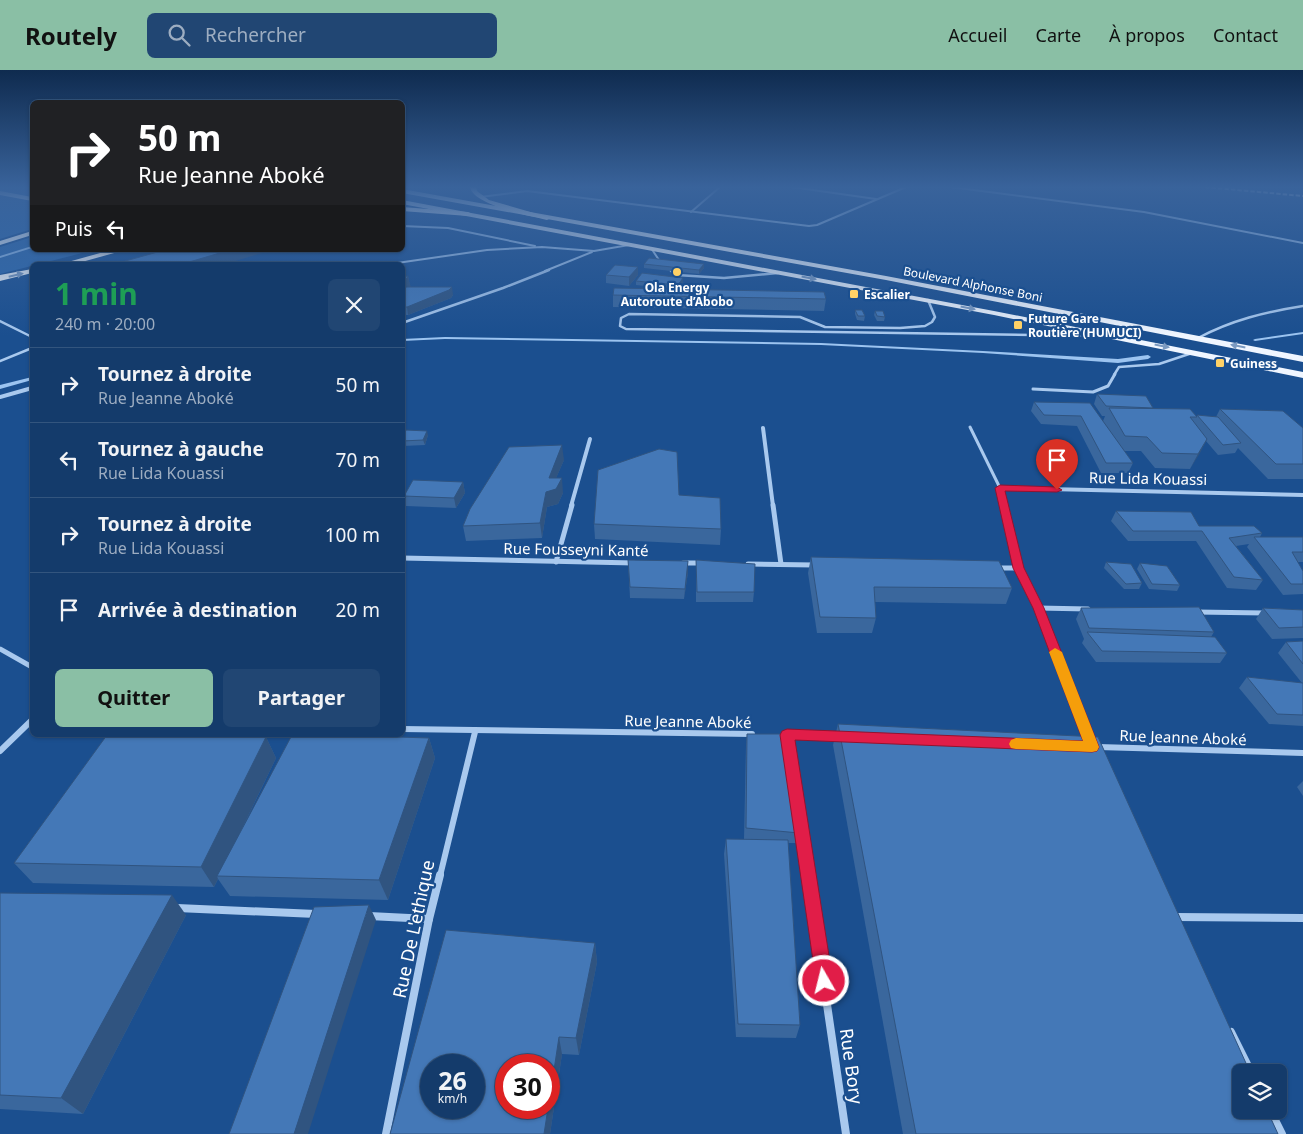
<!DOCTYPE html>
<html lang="fr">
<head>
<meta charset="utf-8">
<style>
  :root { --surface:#143b6b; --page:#214673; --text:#f1f3f6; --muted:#9dadc1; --line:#33557e; --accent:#8abfa5 }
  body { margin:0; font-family:"Noto Sans",sans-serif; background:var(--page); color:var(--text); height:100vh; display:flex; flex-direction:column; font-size:19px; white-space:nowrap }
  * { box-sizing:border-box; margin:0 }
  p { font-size:16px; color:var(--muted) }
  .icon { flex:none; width:28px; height:28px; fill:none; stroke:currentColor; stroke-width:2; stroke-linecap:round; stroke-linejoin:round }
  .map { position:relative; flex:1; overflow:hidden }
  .panel { position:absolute; left:30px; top:192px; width:375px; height:475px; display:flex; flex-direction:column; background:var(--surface); border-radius:8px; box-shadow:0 1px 4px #0004,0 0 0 1px var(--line) }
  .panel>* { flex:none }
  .hud { position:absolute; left:30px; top:30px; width:375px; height:152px; border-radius:8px; box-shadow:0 1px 4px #0004,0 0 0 1px var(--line); background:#202124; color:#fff; overflow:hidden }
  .fabs { position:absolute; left:1232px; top:994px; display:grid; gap:10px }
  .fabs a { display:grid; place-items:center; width:55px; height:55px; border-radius:8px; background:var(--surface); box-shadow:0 1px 4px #0004,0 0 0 1px var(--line); font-size:25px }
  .speed { position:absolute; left:420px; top:984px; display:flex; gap:10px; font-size:25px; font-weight:700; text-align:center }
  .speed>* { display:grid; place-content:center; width:65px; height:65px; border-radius:50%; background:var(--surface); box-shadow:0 1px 4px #0004,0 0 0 1px var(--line); line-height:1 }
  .speed small { font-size:12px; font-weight:400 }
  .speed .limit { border:8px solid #d22; background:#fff; color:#111 }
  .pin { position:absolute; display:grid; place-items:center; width:42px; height:42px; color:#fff; margin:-51px -21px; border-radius:50% 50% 50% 0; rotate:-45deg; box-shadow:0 0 5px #0007 }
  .pin .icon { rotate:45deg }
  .me { position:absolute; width:55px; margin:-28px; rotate:352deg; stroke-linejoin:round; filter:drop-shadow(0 0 4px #0008) }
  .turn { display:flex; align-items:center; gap:18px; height:105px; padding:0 25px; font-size:22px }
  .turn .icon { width:65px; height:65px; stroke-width:2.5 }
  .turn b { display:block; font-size:35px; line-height:42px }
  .then { display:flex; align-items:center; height:48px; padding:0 25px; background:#0003; gap:10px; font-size:19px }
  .round { display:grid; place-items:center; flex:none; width:52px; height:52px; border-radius:8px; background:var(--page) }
  .overview { display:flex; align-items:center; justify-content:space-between; height:85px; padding:0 25px }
  h1 { font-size:30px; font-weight:700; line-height:38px; color:#1e9e55 }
  .cta { display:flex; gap:10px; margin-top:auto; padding:10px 25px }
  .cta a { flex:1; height:58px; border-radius:8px; background:var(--accent); color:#111; font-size:20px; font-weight:700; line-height:58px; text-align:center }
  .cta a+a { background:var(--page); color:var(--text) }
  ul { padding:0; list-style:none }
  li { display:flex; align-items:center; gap:15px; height:75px; padding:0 25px; border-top:1px solid var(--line) }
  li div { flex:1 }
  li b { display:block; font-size:19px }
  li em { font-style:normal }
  header { display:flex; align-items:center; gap:30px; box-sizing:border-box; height:70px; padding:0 25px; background:var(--accent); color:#111 }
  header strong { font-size:24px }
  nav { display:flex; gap:28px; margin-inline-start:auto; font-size:18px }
  .search { width:350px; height:45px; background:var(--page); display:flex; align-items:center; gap:12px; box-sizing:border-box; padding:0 18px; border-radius:8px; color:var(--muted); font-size:19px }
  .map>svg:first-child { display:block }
  .green { fill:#2e69ad }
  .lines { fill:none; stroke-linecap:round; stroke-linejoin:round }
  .stream { fill:#9cc4f0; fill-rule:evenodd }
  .lane-far2 { stroke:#a9c9ee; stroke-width:2 }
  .lane-far1 { stroke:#a9c9ee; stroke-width:2.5 }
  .lane { stroke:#a9c9ee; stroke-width:3 }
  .street-far3 { stroke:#a9c9ee; stroke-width:4 }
  .street-far2 { stroke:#a9c9ee; stroke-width:5 }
  .street-far1 { stroke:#a9c9ee; stroke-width:6 }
  .street { stroke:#a9c9ee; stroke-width:8 }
  .primary { fill:#f0f6ff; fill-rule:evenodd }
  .highway { fill:#fff; fill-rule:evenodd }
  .rail { stroke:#fff; stroke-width:2; stroke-dasharray:4.5 2; stroke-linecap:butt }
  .wall { fill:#3a679d }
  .shaded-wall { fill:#305480 }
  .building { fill:#4478b7; stroke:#305480; fill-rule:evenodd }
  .oneway { fill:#829ec1 }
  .oneway2 { fill:#7b9ac1 }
  .route { fill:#e11d48; stroke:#92132f }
  .slow { fill:#f59e0b }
  .poi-dot { fill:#ffd166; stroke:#1b4f8f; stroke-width:2 }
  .labels { text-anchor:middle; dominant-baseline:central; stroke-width:4.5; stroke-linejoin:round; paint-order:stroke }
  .far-street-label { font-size:12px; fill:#fff; stroke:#1b4f8f }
  .far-poi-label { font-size:12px; font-weight:bold; fill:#fff; stroke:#1b4f8f; text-anchor:start }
  .street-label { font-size:15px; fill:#fff; stroke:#1b4f8f }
  .near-street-label { font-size:18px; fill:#fff; stroke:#1b4f8f }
</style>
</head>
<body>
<header>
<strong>Routely</strong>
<div class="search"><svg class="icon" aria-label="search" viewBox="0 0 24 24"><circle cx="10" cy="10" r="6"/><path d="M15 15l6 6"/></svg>Rechercher</div>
<nav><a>Accueil</a><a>Carte</a><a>À propos</a><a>Contact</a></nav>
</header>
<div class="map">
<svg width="1303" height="1064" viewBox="0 0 1303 1064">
  <rect width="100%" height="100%" fill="#1b4f8f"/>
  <g class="green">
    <path d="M 0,117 L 32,117 L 32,159 L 0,169 Z"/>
    <path d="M 32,167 L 32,180 L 94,180 L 0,204 L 0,177 Z"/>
  </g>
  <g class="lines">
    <g class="stream">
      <path d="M 32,176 L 32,178 L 0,188 L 0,186 Z"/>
      <path d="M 1303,262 L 1303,264 L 1255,271 L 1253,270 L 1255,269 Z"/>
      <path d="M 445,267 L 821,273 L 983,281 L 1118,289 L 1148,285 L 1151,287 L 1148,289 L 1118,293 L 983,283 L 821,275 L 445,269 L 402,271 L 402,269 Z"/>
      <path d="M 32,307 L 32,310 L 0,319 L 0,315 Z"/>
    </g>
    <g class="lane-far2">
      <path d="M 792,117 L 876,129"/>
      <path d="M 951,117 L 1144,142 L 1303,173"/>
      <path d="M 480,127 L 527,121 L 809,156 L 817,155 L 906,117"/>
      <path d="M 691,142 L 720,117"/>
      <path d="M 402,156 L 448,158 L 535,176"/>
      <path d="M 651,178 L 661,193"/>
      <path d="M 83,190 L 87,195"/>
      <path d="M 326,195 L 390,194 L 487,180 L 542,177 L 594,181 L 629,175"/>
      <path d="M 545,201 L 592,182"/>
    </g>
    <g class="lane-far1">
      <path d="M 671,201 L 677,205 L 724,208 L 778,203"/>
      <path d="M 928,230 L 935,247 L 932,252 L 925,256 L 900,258 L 825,257 L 800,247 L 629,244 L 621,248 L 620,256 L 626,259 L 1100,266"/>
      <path d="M 0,251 L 32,267"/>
      <path d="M 402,253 L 503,218 L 549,200"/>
      <path d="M 1198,268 C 1232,250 1265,242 1303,236"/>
      <path d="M 0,291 L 32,278"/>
      <path d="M 1114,305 L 1119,297 L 1159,294 L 1192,283"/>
    </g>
    <g class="lane">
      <path d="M 1033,319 L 1093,322 L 1108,316 L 1115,304"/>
      <path d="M 970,357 L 1000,418"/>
    </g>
    <g class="street-far3">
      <path d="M 0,327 L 32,318"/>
      <path d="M 763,358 L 773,436"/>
      <path d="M 571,436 L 590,369"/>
      <path d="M 1004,436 L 1000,418 L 1303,425"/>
    </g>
    <g class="street-far2">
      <path d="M 773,435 L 781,494"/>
      <path d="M 1004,435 L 1019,498 L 1038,538 L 1062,600"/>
      <path d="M 402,488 L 634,493"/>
      <path d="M 556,492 L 572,435"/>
      <path d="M 683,493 L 702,493"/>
      <path d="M 748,494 L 814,495"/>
      <path d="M 998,498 L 1019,498"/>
      <path d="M 1038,538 L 1088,539"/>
      <path d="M 1196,542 L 1265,543"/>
      <path d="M 0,579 L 32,597"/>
    </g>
    <g class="street-far1">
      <path d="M 1062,599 L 1091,673"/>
      <path d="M 402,659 L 752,664"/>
      <path d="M 785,665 L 839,667"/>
      <path d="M 1098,677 L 1303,683"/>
      <path d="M 0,681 L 32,650"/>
      <path d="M 794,707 L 808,806"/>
      <path d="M 440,806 L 475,662"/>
    </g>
    <g class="street">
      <path d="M 808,805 L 846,1064"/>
      <path d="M 177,838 L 316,844"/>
      <path d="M 369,846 L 429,849"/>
      <path d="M 1175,847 L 1303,848"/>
      <path d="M 1231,962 L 1251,1002"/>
      <path d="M 1270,1040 L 1282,1064"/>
      <path d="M 386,1064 L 429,849 L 440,805"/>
    </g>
    <g class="primary">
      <path d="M 402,119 L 886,206 L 1303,286 L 1303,292 L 886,210 L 402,123 Z"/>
      <path d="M 402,130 L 994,241 L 1303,302 L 1303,308 L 994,245 L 402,134 Z"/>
    </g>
    <g class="highway">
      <path d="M 470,117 L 476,117 L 477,121 L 489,130 L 551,148 L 547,150 C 530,146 473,135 470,117 Z"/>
      <path d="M 0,121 L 32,127 L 32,131 L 0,125 Z"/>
      <path d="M 402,137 L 468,142 L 472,144 L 468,146 L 402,141 Z"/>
      <path d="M 32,161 L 32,165 L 0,175 L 0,171 Z"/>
      <path d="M 111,180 L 125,180 L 71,195 L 57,195 Z"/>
      <path d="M 32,199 L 32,203 L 0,211 L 0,205 Z"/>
    </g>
    <path class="rail" d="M 1205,117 L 1303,126"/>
  </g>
  <g class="wall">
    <path d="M 644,194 L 704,198 L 699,204 L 644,198 Z"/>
    <path d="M 638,197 L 638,205 L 629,216 L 606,213 L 606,205 Z"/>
    <path d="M 408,206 L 410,217 L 453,225 L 451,228 L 408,245 L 402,245 L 402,207 Z"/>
    <path d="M 636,211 L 683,212 L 678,219 L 826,229 L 824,241 L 613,237 L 613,225 L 677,219 L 636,215 Z"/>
    <path d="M 855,240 L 865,246 L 864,251 L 857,250 L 855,244 Z"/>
    <path d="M 875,241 L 885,247 L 884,251 L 877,251 L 874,245 Z"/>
    <path d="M 1097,324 L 1153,338 L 1197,347 L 1197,345 L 1216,347 L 1220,339 L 1303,358 L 1303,409 L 1268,409 L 1238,378 L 1235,383 L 1218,385 L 1206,371 L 1190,399 L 1155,398 L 1141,381 L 1124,381 L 1133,393 L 1128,403 L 1101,403 L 1077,356 L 1041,354 L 1031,341 L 1034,332 L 1103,351 L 1105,346 L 1102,346 L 1094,334 Z"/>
    <path d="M 428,365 L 425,375 L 403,376 L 402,369 Z"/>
    <path d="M 564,390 L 556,408 L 563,423 L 558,434 L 547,437 L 542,468 L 466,471 L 463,456 Z"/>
    <path d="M 463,412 L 465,423 L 456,438 L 406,436 L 404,426 Z"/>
    <path d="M 679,425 L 721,459 L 720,475 L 595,469 L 594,454 Z"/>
    <path d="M 1116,441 L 1199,456 L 1262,463 L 1260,467 L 1303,467 L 1303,492 L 1298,492 L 1303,514 L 1303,524 L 1283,525 L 1247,477 L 1249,474 L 1236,476 L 1263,510 L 1256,520 L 1227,518 L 1196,471 L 1128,471 L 1111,451 Z"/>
    <path d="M 811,487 L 1012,518 L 1006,534 L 875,532 L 876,548 L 872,563 L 817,563 L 808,503 Z"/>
    <path d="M 628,490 L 688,502 L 684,529 L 630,528 Z"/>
    <path d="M 696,490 L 754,522 L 753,532 L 696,532 Z"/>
    <path d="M 1106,492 L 1142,513 L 1139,519 L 1124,519 L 1104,498 Z"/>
    <path d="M 1140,493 L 1180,515 L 1177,521 L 1149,519 L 1137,499 Z"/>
    <path d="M 1081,538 L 1214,562 L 1211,567 L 1227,583 L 1220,593 L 1096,592 L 1082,573 L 1084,569 L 1076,549 Z"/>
    <path d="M 1263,538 L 1303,540 L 1303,568 L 1272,569 L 1256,549 Z"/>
    <path d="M 1303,571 L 1303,656 L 1269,654 L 1239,618 L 1247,607 L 1302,613 L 1278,583 L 1286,572 Z"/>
    <path d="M 838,654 L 1278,1064 L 903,1064 L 833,675 Z"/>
    <path d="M 747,664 L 799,763 L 797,773 L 788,773 L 800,955 L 796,968 L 736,967 L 724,784 L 726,769 L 755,770 L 744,769 L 746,675 Z"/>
    <path d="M 266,667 L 276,688 L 243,757 L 429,668 L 435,688 L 388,830 L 230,826 L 218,809 L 214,817 L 33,813 L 14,793 Z"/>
    <path d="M 1303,711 L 1303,726 L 1297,717 Z"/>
    <path d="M 0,823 L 186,845 L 83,1044 L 0,1039 Z"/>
    <path d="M 595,873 L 597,892 L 579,985 L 562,984 L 550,1064 L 390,1064 Z"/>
  </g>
  <g class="shaded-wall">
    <path d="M 230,180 L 272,180 L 222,195 L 179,195 Z"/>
    <path d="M 704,194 L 704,198 L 699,204 L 699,200 Z"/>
    <path d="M 638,197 L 638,205 L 629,216 L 629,207 Z"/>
    <path d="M 408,206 L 411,218 L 402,234 L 402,217 Z"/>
    <path d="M 683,208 L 683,212 L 678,220 L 678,215 Z"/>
    <path d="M 452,217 L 453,225 L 451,228 L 408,245 L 407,237 Z"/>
    <path d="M 427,361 L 428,365 L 425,375 L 423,370 Z"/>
    <path d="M 1207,369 L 1200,383 L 1190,399 L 1198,384 Z"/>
    <path d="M 562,375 L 564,390 L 551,420 L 562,408 L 563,423 L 558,434 L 547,437 L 542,468 L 540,453 L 549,408 Z"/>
    <path d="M 463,412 L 465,423 L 456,438 L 454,428 Z"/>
    <path d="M 688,491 L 688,502 L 684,529 L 685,519 Z"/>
    <path d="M 266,667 L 276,688 L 219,806 L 217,806 L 218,809 L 214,817 L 201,797 Z"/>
    <path d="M 429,668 L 435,688 L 388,830 L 379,810 Z"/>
    <path d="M 172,825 L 186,845 L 83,1044 L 61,1028 Z"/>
    <path d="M 369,835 L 376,850 L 308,1064 L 294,1064 Z"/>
    <path d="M 595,873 L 597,892 L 579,985 L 576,968 Z"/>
    <path d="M 559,967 L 562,984 L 550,1064 L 544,1064 L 548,1038 L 549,1038 L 549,1033 Z"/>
  </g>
  <g class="building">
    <path d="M 165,180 L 230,180 L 179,195 L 122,195 L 118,193 Z"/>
    <path d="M 649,188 L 704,194 L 699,200 L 644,194 Z"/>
    <path d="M 615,195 L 638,197 L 629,207 L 606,205 Z"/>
    <path d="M 642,203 L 683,208 L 678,215 L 636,211 Z"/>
    <path d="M 408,206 L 402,217 L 402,207 Z"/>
    <path d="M 406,217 L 452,217 L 449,220 L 407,237 L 402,237 L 402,224 Z"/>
    <path d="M 614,218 L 824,222 L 826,229 L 613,225 Z"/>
    <path d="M 855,240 L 862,240 L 865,246 L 858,246 Z"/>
    <path d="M 875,241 L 883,241 L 885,247 L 877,246 Z"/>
    <path d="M 1097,324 L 1146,326 L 1153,338 L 1106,336 Z"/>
    <path d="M 1034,332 L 1090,333 L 1133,393 L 1106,393 L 1081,346 L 1044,345 Z"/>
    <path d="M 1109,338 L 1190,339 L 1197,347 L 1190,347 L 1207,369 L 1198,384 L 1162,383 L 1147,367 L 1125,366 Z"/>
    <path d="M 1220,339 L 1283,341 L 1303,358 L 1303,394 L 1276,394 Z"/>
    <path d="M 1197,345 L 1218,347 L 1241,373 L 1223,375 Z"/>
    <path d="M 406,360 L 427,361 L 423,370 L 402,371 L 402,369 Z"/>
    <path d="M 562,375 L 549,408 L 562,408 L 556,419 L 546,422 L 540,453 L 463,456 L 470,439 L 509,377 Z"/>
    <path d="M 659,379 L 677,382 L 679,425 L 720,428 L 721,459 L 594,454 L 598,400 Z"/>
    <path d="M 413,410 L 463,412 L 454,428 L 404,426 Z"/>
    <path d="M 1116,441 L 1191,442 L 1199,456 L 1254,456 L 1262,463 L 1229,468 L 1263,510 L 1234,507 L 1202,461 L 1133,461 Z"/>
    <path d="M 1254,467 L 1303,467 L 1303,482 L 1292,482 L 1303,501 L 1303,514 L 1291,514 Z"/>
    <path d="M 811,487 L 999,491 L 1012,518 L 874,517 L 876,548 L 820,547 Z"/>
    <path d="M 628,490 L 688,491 L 685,519 L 630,517 Z"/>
    <path d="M 696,490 L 755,494 L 754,522 L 697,522 Z"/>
    <path d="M 1106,492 L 1131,494 L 1142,513 L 1126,514 Z"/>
    <path d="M 1140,493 L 1167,496 L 1180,515 L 1152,514 Z"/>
    <path d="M 1199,537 L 1214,562 L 1089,558 L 1081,538 Z"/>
    <path d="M 1263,538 L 1303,540 L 1303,557 L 1279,558 Z"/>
    <path d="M 1087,562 L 1215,567 L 1227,583 L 1102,581 Z"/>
    <path d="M 1303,571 L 1303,594 L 1286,572 Z"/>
    <path d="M 1247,607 L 1303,613 L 1303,645 L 1277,644 Z"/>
    <path d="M 838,654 L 1098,667 L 1250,1002 L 1241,1002 L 1241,1040 L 1267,1040 L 1278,1064 L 916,1064 Z"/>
    <path d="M 747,664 L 790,664 L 799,763 L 746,758 Z"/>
    <path d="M 107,665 L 225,665 L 266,667 L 201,797 L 14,793 Z"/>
    <path d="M 292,665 L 336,665 L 429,668 L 379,810 L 217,806 Z"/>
    <path d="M 726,769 L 788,770 L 800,955 L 738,954 Z"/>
    <path d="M 0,823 L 172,825 L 61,1028 L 0,1025 Z"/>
    <path d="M 369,835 L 294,1064 L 229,1064 L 314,837 Z"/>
    <path d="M 446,860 L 595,873 L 576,968 L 559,967 L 549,1033 L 549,995 L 506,995 L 506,1038 L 548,1038 L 544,1064 L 390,1064 ZM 431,995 L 474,995 L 474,1038 L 431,1038 Z"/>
  </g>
  <defs><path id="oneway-solid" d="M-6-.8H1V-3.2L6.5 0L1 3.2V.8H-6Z" transform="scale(1.25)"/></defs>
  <use class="oneway" href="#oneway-solid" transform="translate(16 205) rotate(-13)"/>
  <g class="oneway2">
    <use href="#oneway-solid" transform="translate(809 208) rotate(11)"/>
    <use href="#oneway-solid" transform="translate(968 238) rotate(11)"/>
    <use href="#oneway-solid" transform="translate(1162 276) rotate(11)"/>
    <use href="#oneway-solid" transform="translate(1238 276) rotate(-169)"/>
  </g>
  <linearGradient id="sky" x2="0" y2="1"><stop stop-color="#0f2b4f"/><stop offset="0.44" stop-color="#39639b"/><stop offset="1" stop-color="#39639b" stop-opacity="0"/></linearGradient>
  <rect width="1303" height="266" fill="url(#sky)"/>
  <path class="route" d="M 1000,415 L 1057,417 L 1062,420 L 1057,422 L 1005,421 L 1024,498 L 1044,538 L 1099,677 L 1097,681 L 1092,682 L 795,670 L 833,911 L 831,917 L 824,920 L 818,917 L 816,911 L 780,665 L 782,661 L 787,659 L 1083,671 L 1033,538 L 1013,498 L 995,418 Z"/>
  <path class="slow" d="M 1055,578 L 1062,582 L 1099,677 L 1097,681 L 1092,682 L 1016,679 L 1011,678 L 1009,674 L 1011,670 L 1016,668 L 1083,671 L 1049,582 Z"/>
  <g class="poi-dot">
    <circle cx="677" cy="202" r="5"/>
    <rect x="849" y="219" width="10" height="10" rx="2.5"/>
    <rect x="1013" y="250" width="10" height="10" rx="2.5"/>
    <rect x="1215" y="288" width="10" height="10" rx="2.5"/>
  </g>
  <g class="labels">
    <g class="far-street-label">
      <text transform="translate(973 214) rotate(11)">Boulevard Alphonse Boni</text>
    </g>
    <g class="far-poi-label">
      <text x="677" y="217" text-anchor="middle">Ola Energy<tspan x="677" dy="14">Autoroute d’Abobo</tspan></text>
      <text x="864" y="224">Escalier</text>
      <text x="1028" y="248">Future Gare<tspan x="1028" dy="14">Routière (HUMUCI)</tspan></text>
      <text x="1230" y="293">Guiness</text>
    </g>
    <g class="street-label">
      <text transform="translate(1148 408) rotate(1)">Rue Lida Kouassi</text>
      <text transform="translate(576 479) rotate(1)">Rue Fousseyni Kanté</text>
      <text transform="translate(688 651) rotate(1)">Rue Jeanne Aboké</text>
      <text transform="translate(1183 667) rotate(2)">Rue Jeanne Aboké</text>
    </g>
    <g class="near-street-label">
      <text transform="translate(413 859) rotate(-78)">Rue De L'ethique</text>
      <text transform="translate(852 996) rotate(82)">Rue Bory</text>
    </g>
  </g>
</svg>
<div class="fabs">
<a><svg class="icon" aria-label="layers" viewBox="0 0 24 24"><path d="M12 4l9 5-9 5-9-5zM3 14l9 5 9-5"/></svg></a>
</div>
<div class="speed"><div>26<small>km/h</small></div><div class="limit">30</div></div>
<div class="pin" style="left:1057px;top:420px;background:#d93025"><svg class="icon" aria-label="arrive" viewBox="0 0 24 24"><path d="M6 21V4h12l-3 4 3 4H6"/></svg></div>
<svg class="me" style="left:824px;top:911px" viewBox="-20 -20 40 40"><circle r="17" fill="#e11d48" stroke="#fff" stroke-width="3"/><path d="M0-11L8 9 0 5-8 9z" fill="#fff"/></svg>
<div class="hud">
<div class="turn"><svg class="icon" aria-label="right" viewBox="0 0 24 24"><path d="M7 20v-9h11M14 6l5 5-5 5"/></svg><div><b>50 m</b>Rue Jeanne Aboké</div></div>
<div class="then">Puis<svg class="icon" aria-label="left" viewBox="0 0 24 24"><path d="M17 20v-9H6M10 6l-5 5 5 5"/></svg></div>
</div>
<section class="panel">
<div class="overview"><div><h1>1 min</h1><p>240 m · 20:00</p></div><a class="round"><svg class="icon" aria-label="close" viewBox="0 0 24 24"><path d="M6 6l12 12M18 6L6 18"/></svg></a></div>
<ul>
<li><svg class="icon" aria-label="right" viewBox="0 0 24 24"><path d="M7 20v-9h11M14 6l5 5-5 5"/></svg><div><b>Tournez à droite</b><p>Rue Jeanne Aboké</p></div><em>50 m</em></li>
<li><svg class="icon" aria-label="left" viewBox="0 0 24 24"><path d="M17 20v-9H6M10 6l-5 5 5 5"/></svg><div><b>Tournez à gauche</b><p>Rue Lida Kouassi</p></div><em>70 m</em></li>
<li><svg class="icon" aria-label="right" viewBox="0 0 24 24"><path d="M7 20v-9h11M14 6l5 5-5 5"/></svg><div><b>Tournez à droite</b><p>Rue Lida Kouassi</p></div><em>100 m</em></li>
<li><svg class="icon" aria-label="arrive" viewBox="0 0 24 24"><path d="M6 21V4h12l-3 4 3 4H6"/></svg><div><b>Arrivée à destination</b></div><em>20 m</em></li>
</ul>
<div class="cta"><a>Quitter</a><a>Partager</a></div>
</section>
</div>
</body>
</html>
